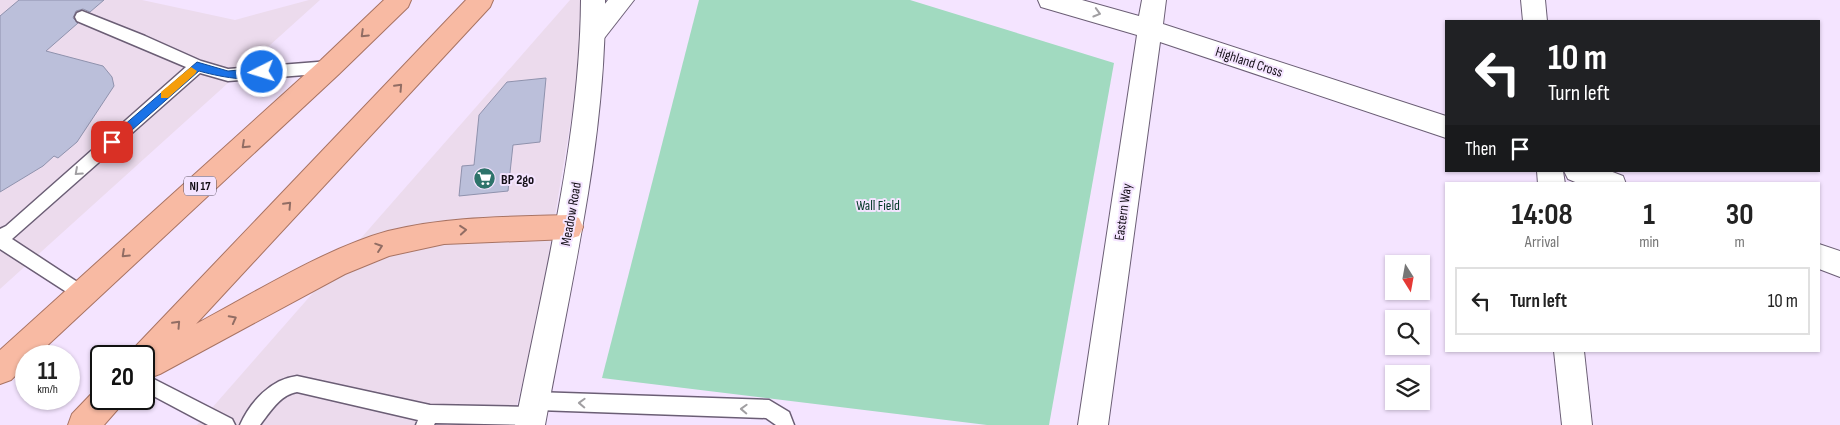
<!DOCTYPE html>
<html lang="en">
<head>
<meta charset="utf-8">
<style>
  :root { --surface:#fff; --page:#f6f6f6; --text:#222; --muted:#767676; --line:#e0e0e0 }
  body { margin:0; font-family:"Sofia Sans Condensed",sans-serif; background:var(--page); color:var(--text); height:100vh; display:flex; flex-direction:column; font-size:19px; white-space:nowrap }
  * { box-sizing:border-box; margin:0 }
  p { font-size:16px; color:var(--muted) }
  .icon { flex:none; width:28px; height:28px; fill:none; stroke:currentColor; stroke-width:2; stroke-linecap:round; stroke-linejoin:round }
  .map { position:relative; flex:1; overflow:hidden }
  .drawer { position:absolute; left:1445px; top:182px; width:375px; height:170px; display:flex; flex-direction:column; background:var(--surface); border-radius:0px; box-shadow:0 1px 4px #0004 }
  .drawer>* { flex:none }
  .top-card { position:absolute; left:1445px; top:20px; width:375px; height:152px; border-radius:0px; box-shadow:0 1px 4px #0004; background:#202124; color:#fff; overflow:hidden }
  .needle { width:32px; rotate:169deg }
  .controls { position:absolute; left:1385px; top:255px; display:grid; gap:10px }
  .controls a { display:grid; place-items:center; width:45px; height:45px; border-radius:0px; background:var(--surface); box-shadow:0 1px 4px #0004; font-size:25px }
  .speed { position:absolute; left:15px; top:345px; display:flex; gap:10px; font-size:25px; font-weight:700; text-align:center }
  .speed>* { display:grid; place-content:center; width:65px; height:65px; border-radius:50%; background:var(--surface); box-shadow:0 1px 4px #0004; line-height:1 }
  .speed small { font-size:12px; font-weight:400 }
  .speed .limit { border:2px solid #111; border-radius:8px; background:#fff; color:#111 }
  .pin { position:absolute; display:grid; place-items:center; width:42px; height:42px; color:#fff; margin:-21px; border-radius:10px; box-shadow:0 2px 8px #0006 }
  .me { position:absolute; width:55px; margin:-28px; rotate:265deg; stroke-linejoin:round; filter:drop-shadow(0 0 4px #0008) }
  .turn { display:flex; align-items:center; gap:18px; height:105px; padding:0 20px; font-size:22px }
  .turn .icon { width:65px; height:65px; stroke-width:2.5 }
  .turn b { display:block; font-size:35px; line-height:42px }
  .then { display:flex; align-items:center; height:48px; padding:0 20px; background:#0003; gap:10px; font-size:19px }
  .eta { display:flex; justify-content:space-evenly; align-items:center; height:85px; text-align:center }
  .eta b { font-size:30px; font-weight:700; line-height:35px }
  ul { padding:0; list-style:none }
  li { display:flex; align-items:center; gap:15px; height:68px; margin:0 10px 8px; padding:0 10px; border:2px solid var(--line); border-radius:0px }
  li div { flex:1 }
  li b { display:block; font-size:19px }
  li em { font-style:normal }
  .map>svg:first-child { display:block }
  .commercial { fill:#ecdbed }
  .green { fill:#a1dac0 }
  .building { fill:#bbbfda; stroke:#8f92ad }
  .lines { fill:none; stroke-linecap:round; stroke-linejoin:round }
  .service-casing { stroke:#6b5e75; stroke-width:3 }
  .minor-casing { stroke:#6b5e75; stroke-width:2 }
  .secondary-casing { stroke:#6b5e75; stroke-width:2 }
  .trunk-casing { stroke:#a87363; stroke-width:2 }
  .service { fill:#fff; fill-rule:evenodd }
  .minor { fill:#fff; fill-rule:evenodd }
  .secondary { fill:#fff; fill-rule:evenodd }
  .trunk { fill:#f8baa3; fill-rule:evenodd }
  .oneway { stroke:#a19fa2 }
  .oneway2 { stroke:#916d64 }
  .route { fill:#1a73e8; stroke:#114b97 }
  .slow { fill:#f59e0b }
  .labels { text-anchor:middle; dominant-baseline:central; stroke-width:4; stroke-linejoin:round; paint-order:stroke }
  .shield { fill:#f4e4ff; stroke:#574f5d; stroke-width:1 }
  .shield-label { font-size:12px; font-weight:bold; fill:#140f17 }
  .street-label { font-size:14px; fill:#140f17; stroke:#f4e4ff }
  .poi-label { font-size:14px; font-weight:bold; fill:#140f17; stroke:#f4e4ff; text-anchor:start }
  .park-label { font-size:14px; fill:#013726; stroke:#f4e4ff }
</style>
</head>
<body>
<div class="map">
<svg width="1840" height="425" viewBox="0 0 1840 425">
  <rect width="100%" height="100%" fill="#f4e4ff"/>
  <g class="commercial">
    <path d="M 0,0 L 142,0 L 235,20 L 309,0 L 320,0 L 0,289 Z"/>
    <path d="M 570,0 L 582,0 L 580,66 L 537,323 L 512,425 L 197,425 Z"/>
  </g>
  <path class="green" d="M 699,0 L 910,0 L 1114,63 L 1049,425 L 987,425 L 602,378 Z"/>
  <g class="building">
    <path d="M 19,0 L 104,0 L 90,12 L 83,9 L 76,11 L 73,18 L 78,23 L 46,51 L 103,66 L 112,77 L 114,86 L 77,142 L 58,158 L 54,156 L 43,166 L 0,192 L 0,16 Z"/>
    <path d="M 546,78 L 540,142 L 513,145 L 508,191 L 459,196 L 462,166 L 474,165 L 479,115 L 507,82 Z"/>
  </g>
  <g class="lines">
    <defs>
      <g id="service">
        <path d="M 82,11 L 145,36 L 201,61 L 228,69 L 330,61 L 335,63 L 337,67 L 335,71 L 330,73 L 228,81 L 200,73 L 12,239 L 88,289 L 91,294 L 88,299 L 82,302 L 0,249 L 0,229 L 6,226 L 186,67 L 77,21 L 75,17 L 77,13 Z"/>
        <path d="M 144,374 L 232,419 L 235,425 L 208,425 L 144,391 Z"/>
        <path d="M 297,376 L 430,405 L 529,407 L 526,401 L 529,395 L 535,392 L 769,400 L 789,412 L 794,425 L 776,425 L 766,418 L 538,410 L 541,416 L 538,422 L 532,425 L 435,423 L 434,425 L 416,425 L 418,420 L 297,392 C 280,395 270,412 260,425 L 240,425 C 250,402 271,379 297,376 Z"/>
      </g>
      <g id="minor">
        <path d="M 608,0 L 634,0 L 602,41 L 593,44 L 584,41 L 581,34 Z"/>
        <path d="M 1038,0 L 1082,0 L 1139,16 L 1142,0 L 1166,0 L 1163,24 L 1446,116 L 1446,138 L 1160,42 L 1108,425 L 1078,425 L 1137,35 L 1041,7 Z"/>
        <path d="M 1521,0 L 1545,0 L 1547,21 L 1523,21 Z"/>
        <path d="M 1537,171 L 1563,171 L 1565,184 L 1538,184 Z"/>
        <path d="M 1564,171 L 1610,171 L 1623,176 L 1626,184 L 1580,184 L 1568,179 Z"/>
        <path d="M 1819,244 L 1840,251 L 1840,277 L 1819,269 Z"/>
        <path d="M 1554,351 L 1584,351 L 1592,425 L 1562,425 Z"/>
      </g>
      <path id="secondary" d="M 581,0 L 605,0 C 606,142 570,286 545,425 L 515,425 C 542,286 580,141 581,0 Z"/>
      <g id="trunk">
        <path d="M 384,0 L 411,0 L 408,7 L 339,74 L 36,356 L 26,356 L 26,365 L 11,380 L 0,384 L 0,350 L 321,60 Z"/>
        <path d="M 466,0 L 493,0 L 490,7 L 196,324 C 254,293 326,248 388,231 C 447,216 508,217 569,215 L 579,218 L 583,227 L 579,236 L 569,239 L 444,244 L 389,256 L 345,274 L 160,374 L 149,378 L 144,376 L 144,356 L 130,356 L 133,349 Z"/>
        <path d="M 101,387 L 101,399 L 122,399 L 118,409 L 104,425 L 68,425 L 72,414 L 96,389 Z"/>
      </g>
    </defs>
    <use href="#service" class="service-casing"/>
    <use href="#minor" class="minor-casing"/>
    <use href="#secondary" class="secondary-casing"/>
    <use href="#trunk" class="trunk-casing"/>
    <use href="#service" class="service"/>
    <use href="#minor" class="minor"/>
    <use href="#secondary" class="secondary"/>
    <use href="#trunk" class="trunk"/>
  </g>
  <defs><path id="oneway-chevron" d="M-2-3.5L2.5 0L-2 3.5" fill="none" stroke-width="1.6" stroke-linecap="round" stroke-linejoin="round" transform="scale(1.25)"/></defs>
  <g class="oneway">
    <use href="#oneway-chevron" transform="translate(1097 13) rotate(16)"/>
    <use href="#oneway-chevron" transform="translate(78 172) rotate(138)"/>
    <use href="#oneway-chevron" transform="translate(582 403) rotate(-178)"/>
    <use href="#oneway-chevron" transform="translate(744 409) rotate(-178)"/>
  </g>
  <g class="oneway2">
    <use href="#oneway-chevron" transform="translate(364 34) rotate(136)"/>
    <use href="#oneway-chevron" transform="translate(399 87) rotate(-47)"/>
    <use href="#oneway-chevron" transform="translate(245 145) rotate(137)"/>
    <use href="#oneway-chevron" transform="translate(288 205) rotate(-47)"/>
    <use href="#oneway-chevron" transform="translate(463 230) rotate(-5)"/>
    <use href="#oneway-chevron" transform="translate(379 247) rotate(-19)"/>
    <use href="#oneway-chevron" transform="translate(125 254) rotate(137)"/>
    <use href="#oneway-chevron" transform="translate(233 319) rotate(-28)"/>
    <use href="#oneway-chevron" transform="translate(177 324) rotate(-47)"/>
  </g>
  <path class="route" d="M 197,62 L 228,71 L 262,68 L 267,72 C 258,86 213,75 199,71 L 115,145 L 108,145 L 108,139 Z"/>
  <path class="slow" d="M 191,67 L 197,71 L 195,74 L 168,98 L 161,98 L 161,92 Z"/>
  <defs>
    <symbol id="supermarket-disc" viewBox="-11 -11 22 22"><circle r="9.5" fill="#2d736a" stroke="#f4e4ff"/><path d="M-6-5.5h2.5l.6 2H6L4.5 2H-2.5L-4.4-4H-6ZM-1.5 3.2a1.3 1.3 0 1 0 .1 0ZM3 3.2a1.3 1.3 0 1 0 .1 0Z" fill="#fff"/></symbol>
  </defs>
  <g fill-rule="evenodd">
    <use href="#supermarket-disc" x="472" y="166" width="25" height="25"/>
  </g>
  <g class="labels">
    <rect class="shield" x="184" y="176.5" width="32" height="19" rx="4"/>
    <g class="shield-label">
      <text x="200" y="186">NJ 17</text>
    </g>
    <g class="street-label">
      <text transform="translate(1249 62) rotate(18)">Highland Cross</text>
      <text transform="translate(1123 212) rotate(-82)">Eastern Way</text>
      <text transform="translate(571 214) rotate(-80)">Meadow Road</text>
    </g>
    <g class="poi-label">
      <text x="501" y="179">BP 2go</text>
    </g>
    <g class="park-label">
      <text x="878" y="205">Wall Field</text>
    </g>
  </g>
</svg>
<div class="controls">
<a><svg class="needle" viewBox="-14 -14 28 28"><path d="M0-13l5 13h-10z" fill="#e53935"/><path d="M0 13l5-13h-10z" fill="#767676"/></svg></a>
<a><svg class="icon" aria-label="search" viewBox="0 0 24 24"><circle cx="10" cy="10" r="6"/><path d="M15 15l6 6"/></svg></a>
<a><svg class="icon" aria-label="layers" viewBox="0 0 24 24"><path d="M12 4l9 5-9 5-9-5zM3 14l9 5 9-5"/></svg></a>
</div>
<div class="speed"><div>11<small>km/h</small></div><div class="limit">20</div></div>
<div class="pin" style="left:112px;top:142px;background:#d93025"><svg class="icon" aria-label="arrive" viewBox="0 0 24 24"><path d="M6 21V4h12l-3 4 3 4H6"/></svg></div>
<svg class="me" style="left:262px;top:72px" viewBox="-20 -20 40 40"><circle r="17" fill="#1a73e8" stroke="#fff" stroke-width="3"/><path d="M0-11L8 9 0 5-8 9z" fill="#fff"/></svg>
<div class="top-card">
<div class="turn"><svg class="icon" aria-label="left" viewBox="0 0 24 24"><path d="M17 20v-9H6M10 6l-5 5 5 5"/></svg><div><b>10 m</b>Turn left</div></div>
<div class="then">Then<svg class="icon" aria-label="arrive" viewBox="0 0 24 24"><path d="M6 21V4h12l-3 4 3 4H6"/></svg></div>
</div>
<section class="drawer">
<div class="eta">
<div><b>14:08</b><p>Arrival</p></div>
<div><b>1</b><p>min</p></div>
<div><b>30</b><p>m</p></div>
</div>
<ul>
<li><svg class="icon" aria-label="left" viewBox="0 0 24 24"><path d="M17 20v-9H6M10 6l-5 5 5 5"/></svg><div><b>Turn left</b></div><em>10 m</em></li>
</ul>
</section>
</div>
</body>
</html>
